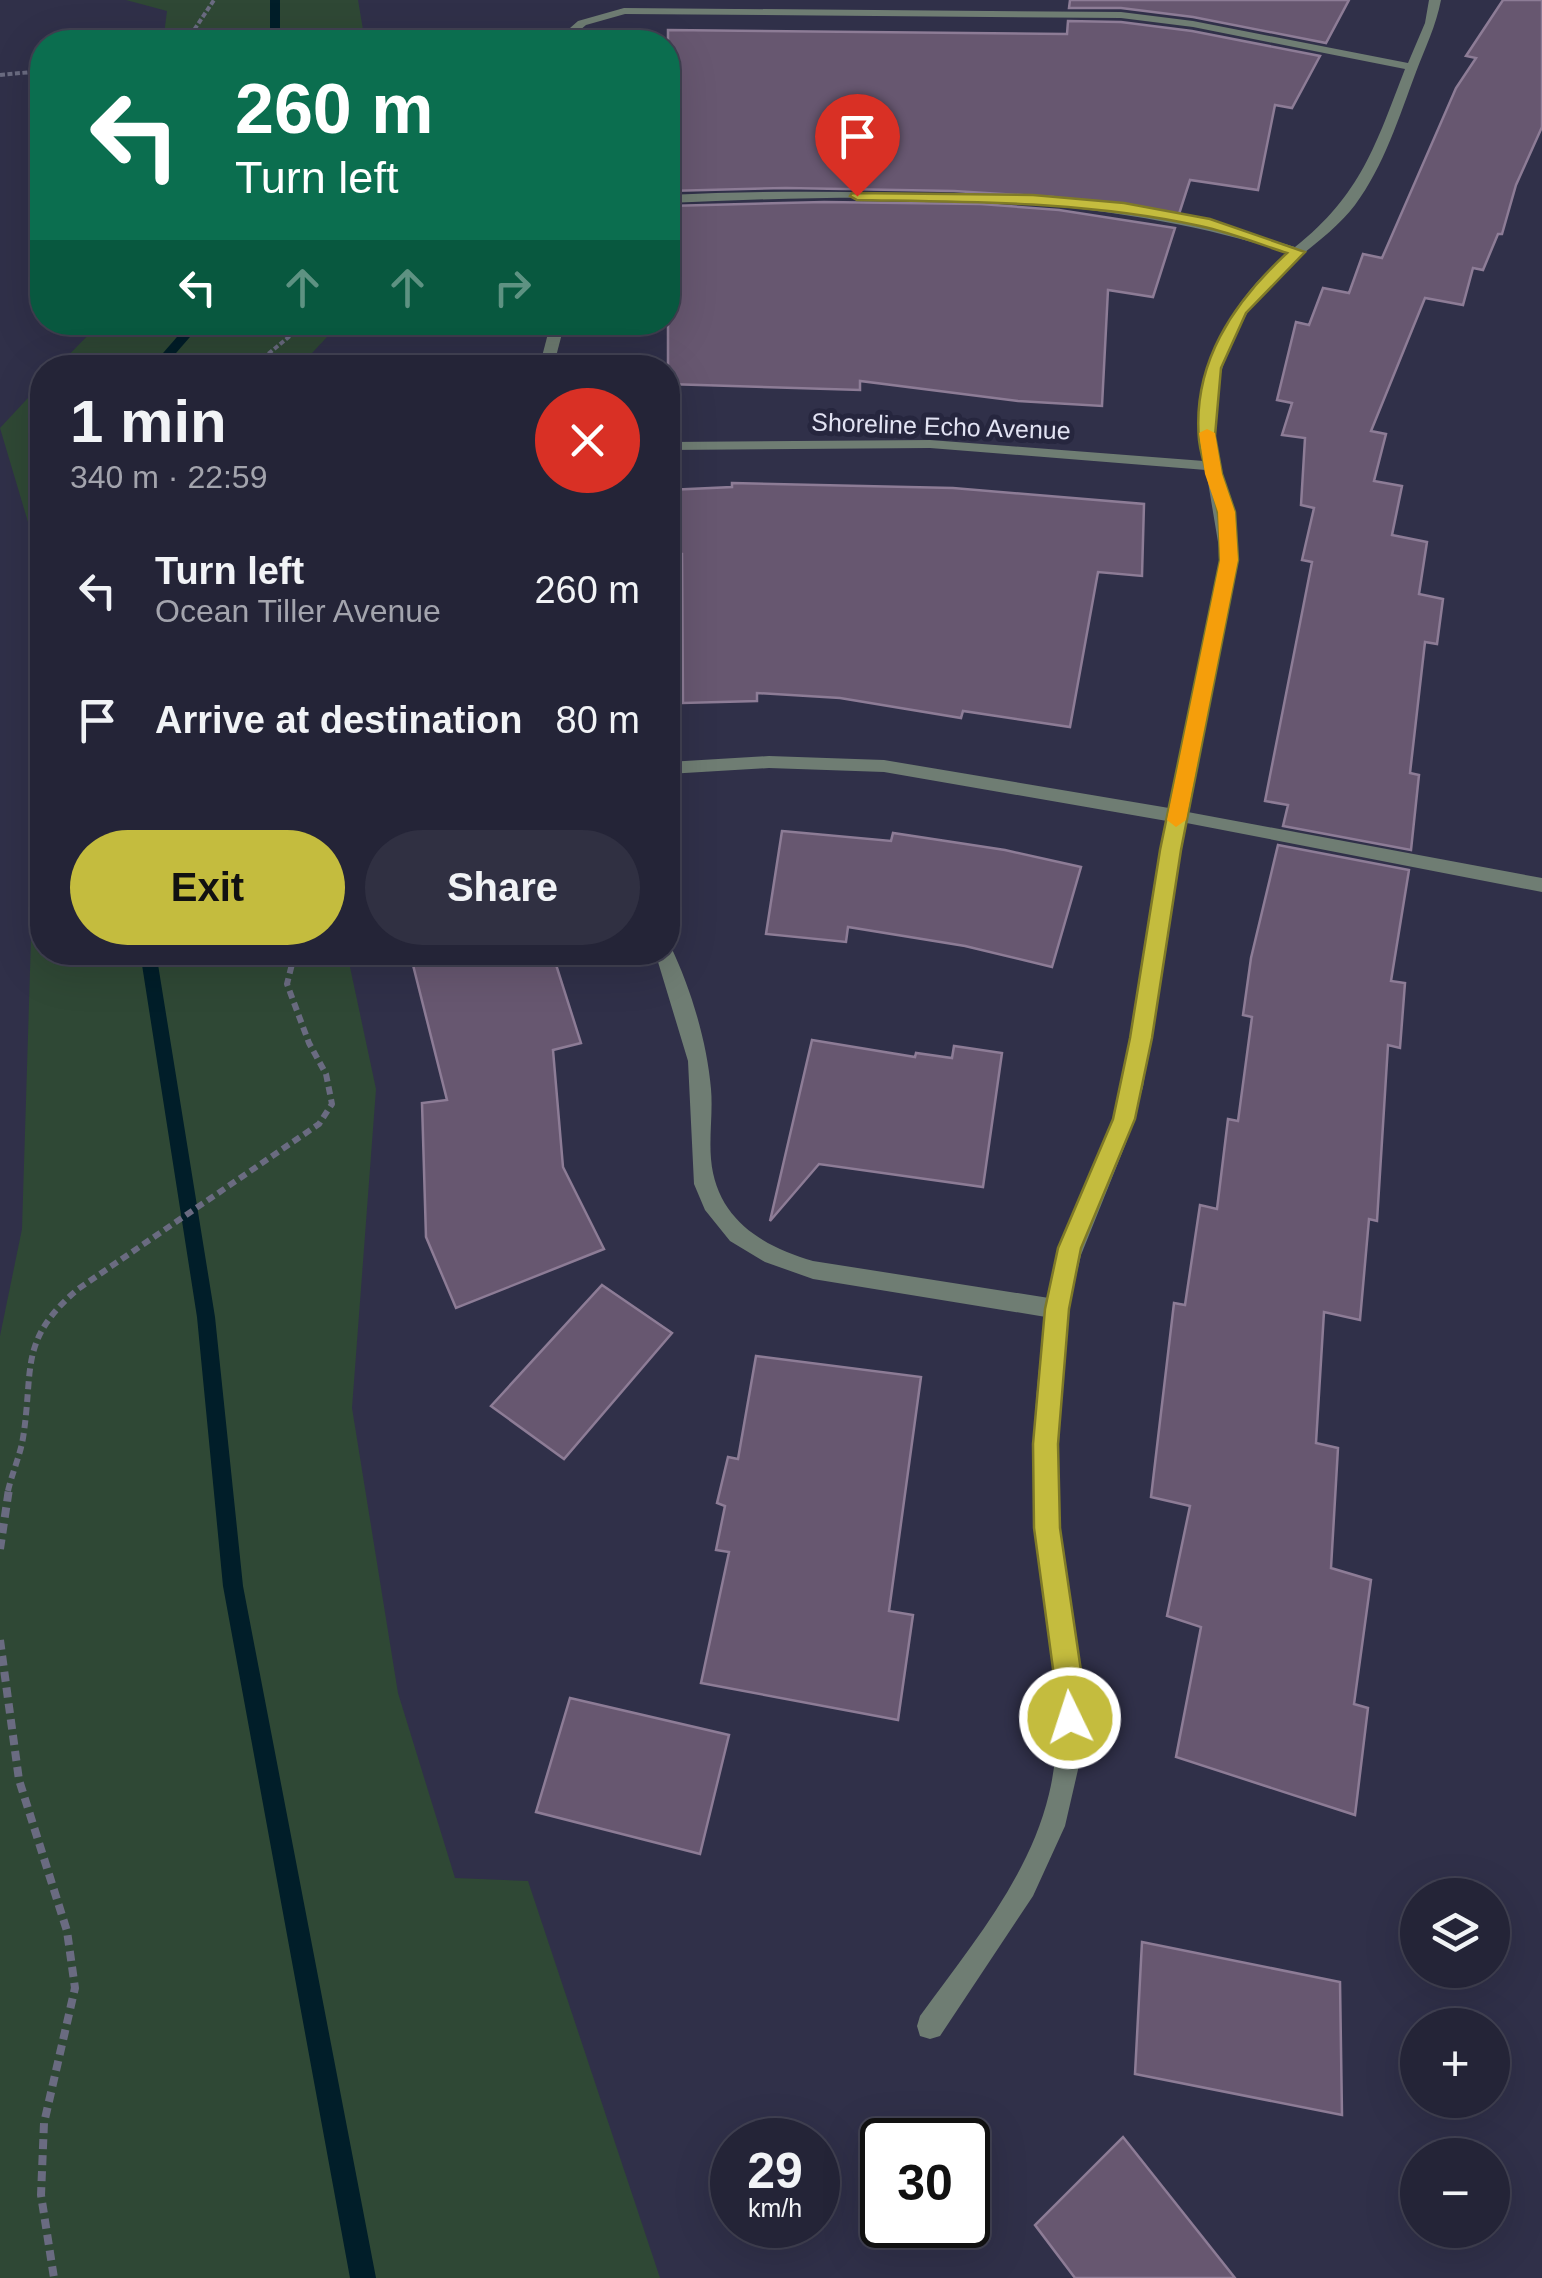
<!DOCTYPE html>
<html lang="en">
<head>
<meta charset="utf-8">
<style>
  :root { --surface:#242437; --page:#303042; --text:#f1f3f6; --muted:#a3a4ad; --line:#414152; --accent:#c4bc3e }
  body { margin:0; font-family:Helvetica,sans-serif; background:var(--page); color:var(--text); height:100vh; display:flex; flex-direction:column; font-size:38px; white-space:nowrap }
  * { box-sizing:border-box; margin:0 }
  p { font-size:32px; color:var(--muted) }
  .icon { flex:none; width:55px; height:55px; fill:none; stroke:currentColor; stroke-width:2; stroke-linecap:round; stroke-linejoin:round }
  .map { position:relative; flex:1; overflow:hidden }
  .drawer { position:absolute; left:30px; top:355px; width:650px; height:610px; display:flex; flex-direction:column; background:var(--surface); border-radius:40px; box-shadow:0 10px 40px #0002,0 0 0 2px var(--line) }
  .drawer>* { flex:none }
  .hud { position:absolute; left:30px; top:30px; width:650px; height:305px; border-radius:40px; box-shadow:0 10px 40px #0002,0 0 0 2px var(--line); background:#0b6e4f; color:#fff; overflow:hidden }
  .tools { position:absolute; left:1400px; top:1878px; display:grid; gap:20px }
  .tools a { display:grid; place-items:center; width:110px; height:110px; border-radius:50%; background:var(--surface); box-shadow:0 10px 40px #0002,0 0 0 2px var(--line); font-size:50px }
  .speed { position:absolute; left:710px; top:2118px; display:flex; gap:20px; font-size:50px; font-weight:700; text-align:center }
  .speed>* { display:grid; place-content:center; width:130px; height:130px; border-radius:50%; background:var(--surface); box-shadow:0 10px 40px #0002,0 0 0 2px var(--line); line-height:1 }
  .speed small { font-size:25px; font-weight:400 }
  .speed .limit { border:5px solid #111; border-radius:15px; background:#fff; color:#111 }
  .pin { position:absolute; display:grid; place-items:center; width:85px; height:85px; color:#fff; margin:-102px -42px; border-radius:50% 50% 50% 0; rotate:-45deg; box-shadow:0 0 10px #0007 }
  .pin .icon { rotate:45deg }
  .me { position:absolute; width:110px; margin:-55px; rotate:356deg; stroke-linejoin:round; filter:drop-shadow(0 0 8px #0008) }
  .turn { display:flex; align-items:center; gap:35px; height:210px; padding:0 40px; font-size:45px }
  .turn .icon { width:130px; height:130px; stroke-width:2.5 }
  .turn b { display:block; font-size:70px; line-height:85px }
  .lanes { display:flex; align-items:center; height:95px; padding:0 40px; background:#0003; justify-content:center; gap:50px; direction:ltr }
  .lanes .off { opacity:.35 }
  .round { display:grid; place-items:center; flex:none; width:105px; height:105px; border-radius:52px; background:var(--page) }
  .head { display:flex; align-items:center; justify-content:space-between; height:170px; padding:0 40px }
  h1 { font-size:60px; font-weight:700; line-height:75px }
  .action { display:flex; gap:20px; margin-top:auto; padding:20px 40px }
  .action a { flex:1; height:115px; border-radius:60px; background:var(--accent); color:#111; font-size:40px; font-weight:700; line-height:115px; text-align:center }
  .action a+a { background:var(--page); color:var(--text) }
  ul { padding:0; list-style:none }
  li { display:flex; align-items:center; gap:30px; height:130px; padding:0 40px }
  li div { flex:1 }
  li b { display:block; font-size:38px }
  li em { font-style:normal }
  .map>svg:first-child { display:block }
  .green { fill:#2f4835 }
  .lines { fill:none; stroke-linecap:round; stroke-linejoin:round }
  .stream { fill:#011e29; fill-rule:evenodd }
  .building { fill:#675770; stroke:#8d7c96; stroke-width:2.5 }
  .path-far2 { stroke:#6a6b81; stroke-width:4; stroke-dasharray:5 2.5; stroke-linecap:butt }
  .path-far1 { stroke:#6a6b81; stroke-width:6; stroke-dasharray:8 5; stroke-linecap:butt }
  .path { stroke:#6a6b81; stroke-width:8; stroke-dasharray:10 6; stroke-linecap:butt }
  .lane { fill:#6f7d73; fill-rule:evenodd }
  .street { fill:#6f7d73; fill-rule:evenodd }
  .route { fill:#c4bc3e; stroke:#7f7a28; stroke-width:2.5 }
  .slow { fill:#f59e0b }
  .labels { text-anchor:middle; dominant-baseline:central; stroke-width:10; stroke-linejoin:round; paint-order:stroke }
  .far-street-label { font-size:25px; fill:#e2e3f3; stroke:#26263e }
</style>
</head>
<body>
<div class="map">
<svg width="1542" height="2278" viewBox="0 0 1542 2278">
  <rect width="100%" height="100%" fill="#303049"/>
  <g class="green">
    <path d="M 126,0 L 358,0 L 365,42 L 163,42 L 167,11 Z"/>
    <path d="M 100,323 L 100,322 L 340,323 L 299,367 L 57,367 Z"/>
    <path d="M 42,383 L 42,569 L 0,428 Z"/>
    <path d="M 42,585 L 42,952 L 347,953 L 376,1089 L 352,1408 L 398,1693 L 455,1878 L 528,1881 L 660,2278 L 0,2278 L 0,1336 L 22,1229 Z"/>
  </g>
  <g class="lines">
    <g class="stream">
      <rect x="270" y="0" width="10" height="42"/>
      <path d="M 190,322 L 203,322 L 163,368 L 150,368 Z"/>
      <path d="M 140,952 L 156,952 L 215,1317 L 243,1586 L 376,2278 L 350,2278 L 223,1586 L 197,1317 Z"/>
    </g>
  </g>
  <g class="building">
    <path d="M 1070,0 L 1349,0 L 1326,43 L 1193,17 L 1121,8 L 1069,8 Z"/>
    <path d="M 1503,0 L 1542,0 L 1542,127 L 1516,185 L 1502,234 L 1498,234 L 1483,270 L 1473,268 L 1463,305 L 1425,298 L 1371,431 L 1386,434 L 1374,481 L 1402,486 L 1392,535 L 1427,542 L 1419,594 L 1443,599 L 1437,644 L 1425,642 L 1410,773 L 1419,775 L 1411,850 L 1283,826 L 1288,805 L 1265,801 L 1312,562 L 1302,560 L 1314,508 L 1301,505 L 1305,438 L 1282,435 L 1292,403 L 1277,400 L 1296,322 L 1309,325 L 1323,288 L 1349,293 L 1363,254 L 1382,258 L 1456,88 L 1476,58 L 1466,56 Z"/>
    <path d="M 1068,21 L 1121,22 L 1192,31 L 1320,56 L 1292,108 L 1275,105 L 1258,190 L 1190,180 L 1179,214 L 1053,197 L 954,191 L 786,188 L 668,191 L 668,30 L 1067,34 Z"/>
    <path d="M 824,202 L 981,204 L 1059,210 L 1175,228 L 1153,297 L 1108,290 L 1102,406 L 1018,401 L 860,381 L 860,390 L 668,384 L 668,206 Z"/>
    <path d="M 732,483 L 953,488 L 1144,504 L 1142,576 L 1098,572 L 1070,727 L 963,711 L 961,718 L 840,698 L 757,693 L 757,701 L 683,703 L 682,554 L 668,554 L 668,490 L 732,487 Z"/>
    <path d="M 782,831 L 891,841 L 893,833 L 1005,850 L 1081,867 L 1052,967 L 965,946 L 848,927 L 846,942 L 766,934 Z"/>
    <path d="M 1278,845 L 1409,870 L 1391,981 L 1405,983 L 1400,1048 L 1388,1045 L 1377,1221 L 1369,1219 L 1360,1320 L 1324,1312 L 1316,1443 L 1338,1448 L 1331,1568 L 1371,1580 L 1354,1704 L 1368,1708 L 1355,1815 L 1176,1757 L 1201,1627 L 1167,1616 L 1190,1506 L 1151,1497 L 1174,1303 L 1185,1305 L 1200,1205 L 1217,1209 L 1228,1119 L 1238,1121 L 1252,1017 L 1243,1015 L 1251,958 Z"/>
    <path d="M 415,952 L 552,952 L 581,1043 L 553,1050 L 563,1167 L 604,1249 L 456,1308 L 426,1237 L 422,1103 L 447,1100 L 413,965 L 418,963 Z"/>
    <path d="M 812,1040 L 915,1057 L 916,1053 L 952,1058 L 954,1046 L 1002,1053 L 983,1187 L 819,1164 L 770,1221 Z"/>
    <path d="M 602,1285 L 672,1333 L 564,1459 L 491,1406 Z"/>
    <path d="M 756,1356 L 921,1377 L 889,1611 L 913,1615 L 898,1720 L 701,1683 L 729,1552 L 716,1550 L 725,1506 L 717,1503 L 728,1457 L 738,1459 Z"/>
    <path d="M 570,1698 L 729,1735 L 700,1854 L 536,1812 Z"/>
    <path d="M 1142,1942 L 1340,1982 L 1342,2115 L 1135,2074 Z"/>
    <path d="M 1123,2137 L 1235,2278 L 1075,2278 L 1035,2225 Z"/>
  </g>
  <g class="lines">
    <g class="path-far2">
      <path d="M 186,42 L 214,0"/>
      <path d="M 0,75 L 42,71"/>
      <path d="M 251,368 L 307,322"/>
    </g>
    <path class="path-far1" d="M 8,1491 C 12,1473 20,1456 23,1438 C 34,1369 18,1340 78,1289 L 319,1124 L 332,1104 L 326,1074 L 309,1043 L 287,984 L 295,952"/>
    <g class="path">
      <path d="M 0,1549 L 9,1489"/>
      <path d="M 0,1640 L 19,1780 L 67,1931 L 75,1988 L 44,2123 L 41,2195 L 54,2278"/>
    </g>
    <path class="lane" d="M 1177,810 L 1542,878 L 1542,892 L 1171,820 L 1168,816 Z"/>
    <g class="street">
      <path d="M 1429,0 L 1441,0 C 1436,26 1425,48 1416,72 C 1399,117 1384,166 1355,205 C 1338,227 1315,244 1293,262 C 1240,306 1211,368 1215,437 L 1237,560 L 1185,817 L 1143,1087 L 1126,1143 L 1081,1255 L 1069,1306 L 1062,1359 L 1057,1502 L 1081,1695 L 1080,1761 L 1065,1826 L 1033,1896 L 940,2036 L 930,2039 L 920,2036 L 917,2026 L 920,2016 C 969,1948 1029,1878 1049,1794 C 1068,1716 1047,1637 1038,1560 C 1030,1479 1033,1396 1046,1317 L 813,1279 L 765,1262 L 730,1241 L 705,1210 L 694,1184 L 688,1061 L 655,952 L 668,952 L 668,946 L 671,947 C 691,989 707,1042 711,1089 C 713,1112 709,1136 711,1159 C 716,1218 761,1246 813,1261 L 1049,1298 C 1065,1225 1105,1160 1123,1087 C 1145,1000 1151,909 1167,821 L 884,772 L 769,768 L 668,774 L 668,762 L 769,756 L 884,760 L 1169,808 L 1221,560 L 1206,470 L 930,448 L 668,450 L 668,442 L 930,440 L 1204,461 C 1189,380 1224,304 1288,253 C 1090,189 874,194 668,203 L 668,195 C 746,191 825,191 904,193 C 1038,196 1167,206 1295,247 C 1361,195 1376,144 1405,69 L 1193,27 L 1121,18 L 625,14 L 586,25 L 566,42 L 554,42 L 578,21 L 624,8 L 1121,12 L 1193,21 L 1408,63 L 1425,23 Z"/>
      <path d="M 551,322 L 565,322 L 553,368 L 539,368 Z"/>
    </g>
  </g>
  <path class="route" d="M 852,193 L 1033,195 L 1124,203 L 1210,219 L 1305,252 L 1246,313 L 1221,368 L 1215,436 L 1222,474 L 1235,512 L 1238,560 L 1181,850 L 1152,1038 L 1135,1119 L 1081,1248 L 1069,1309 L 1058,1444 L 1060,1528 L 1084,1691 L 1084,1718 L 1080,1728 L 1070,1732 L 1060,1728 L 1056,1718 L 1056,1691 L 1034,1528 L 1033,1444 L 1045,1309 L 1058,1248 L 1113,1119 L 1130,1038 L 1160,850 L 1220,560 C 1219,545 1220,529 1218,514 C 1214,489 1202,466 1199,440 C 1192,363 1233,303 1287,253 C 1259,244 1229,232 1200,226 C 1087,201 972,202 857,200 L 850,196 Z"/>
  <path class="slow" d="M 1207,429 L 1215,433 L 1222,474 L 1235,512 L 1238,560 L 1186,820 L 1176,827 L 1167,820 L 1220,560 L 1218,512 L 1205,474 L 1199,433 Z"/>
  <g class="labels">
    <g class="far-street-label">
      <text transform="translate(941 426) rotate(2)">Shoreline Echo Avenue</text>
    </g>
  </g>
</svg>
<div class="tools">
<a><svg class="icon" aria-label="layers" viewBox="0 0 24 24"><path d="M12 4l9 5-9 5-9-5zM3 14l9 5 9-5"/></svg></a>
<a>+</a>
<a>−</a>
</div>
<div class="speed"><div>29<small>km/h</small></div><div class="limit">30</div></div>
<div class="pin" style="left:857px;top:196px;background:#d93025"><svg class="icon" aria-label="arrive" viewBox="0 0 24 24"><path d="M6 21V4h12l-3 4 3 4H6"/></svg></div>
<svg class="me" style="left:1070px;top:1718px" viewBox="-20 -20 40 40"><circle r="17" fill="#c4bc3e" stroke="#fff" stroke-width="3"/><path d="M0-11L8 9 0 5-8 9z" fill="#fff"/></svg>
<div class="hud">
<div class="turn"><svg class="icon" aria-label="left" viewBox="0 0 24 24"><path d="M17 20v-9H6M10 6l-5 5 5 5"/></svg><div><b>260 m</b>Turn left</div></div>
<div class="lanes"><svg class="icon" aria-label="left" viewBox="0 0 24 24"><path d="M17 20v-9H6M10 6l-5 5 5 5"/></svg><svg class="icon off" aria-label="ahead" viewBox="0 0 24 24"><path d="M12 20V5M6 11l6-6 6 6"/></svg><svg class="icon off" aria-label="ahead" viewBox="0 0 24 24"><path d="M12 20V5M6 11l6-6 6 6"/></svg><svg class="icon off" aria-label="right" viewBox="0 0 24 24"><path d="M7 20v-9h11M14 6l5 5-5 5"/></svg></div>
</div>
<section class="drawer">
<div class="head"><div><h1>1 min</h1><p>340 m · 22:59</p></div><a class="round" style="background:#d93025;color:#fff"><svg class="icon" aria-label="close" viewBox="0 0 24 24"><path d="M6 6l12 12M18 6L6 18"/></svg></a></div>
<ul>
<li><svg class="icon" aria-label="left" viewBox="0 0 24 24"><path d="M17 20v-9H6M10 6l-5 5 5 5"/></svg><div><b>Turn left</b><p>Ocean Tiller Avenue</p></div><em>260 m</em></li>
<li><svg class="icon" aria-label="arrive" viewBox="0 0 24 24"><path d="M6 21V4h12l-3 4 3 4H6"/></svg><div><b>Arrive at destination</b></div><em>80 m</em></li>
</ul>
<div class="action"><a>Exit</a><a>Share</a></div>
</section>
</div>
</body>
</html>
